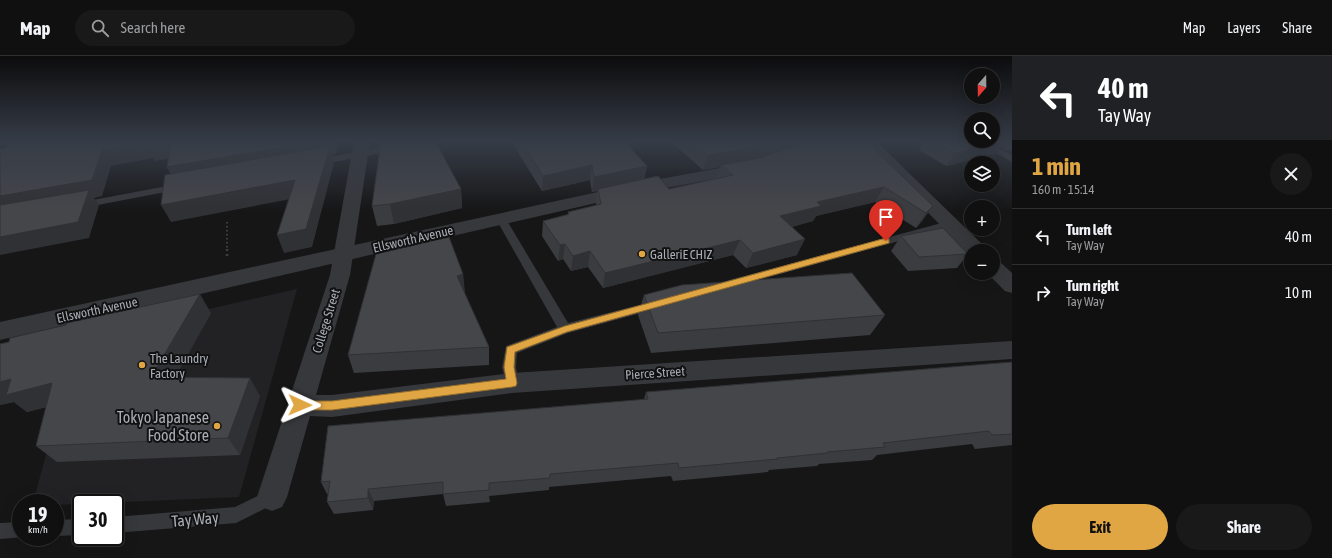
<!DOCTYPE html>
<html lang="en">
<head>
<meta charset="utf-8">
<style>
  :root { --surface:#101011; --page:#19191a; --text:#f1f3f6; --muted:#9c9d9f; --line:#303031; --accent:#e0a644 }
  body { margin:0; font-family:"Asap Condensed",sans-serif; background:var(--page); color:var(--text); height:100vh; display:flex; flex-direction:column; font-size:15px; white-space:nowrap }
  * { box-sizing:border-box; margin:0 }
  p { font-size:13px; color:var(--muted) }
  .icon { flex:none; width:22px; height:22px; fill:none; stroke:currentColor; stroke-width:2; stroke-linecap:round; stroke-linejoin:round }
  .map { position:relative; flex:1; overflow:hidden }
  .panel { display:flex; flex-direction:column; background:var(--surface); width:320px }
  .panel>* { flex:none }
  .hud { background:#202124; color:#fff; overflow:hidden }
  .needle { width:26px; rotate:200deg }
  .fabs { position:absolute; left:964px; top:12px; display:grid; gap:8px }
  .fabs a { display:grid; place-items:center; width:36px; height:36px; border-radius:50%; background:var(--surface); box-shadow:0 4px 16px #0002,0 0 0 1px var(--line); font-size:20px }
  .speed { position:absolute; left:12px; top:438px; display:flex; gap:8px; font-size:20px; font-weight:700; text-align:center }
  .speed>* { display:grid; place-content:center; width:52px; height:52px; border-radius:50%; background:var(--surface); box-shadow:0 4px 16px #0002,0 0 0 1px var(--line); line-height:1 }
  .speed small { font-size:10px; font-weight:400 }
  .speed .limit { border:2px solid #111; border-radius:6px; background:#fff; color:#111 }
  .pin { position:absolute; display:grid; place-items:center; width:34px; height:34px; color:#fff; margin:-41px -17px; border-radius:50% 50% 50% 0; rotate:-45deg; box-shadow:0 0 4px #0007 }
  .pin .icon { rotate:45deg }
  .me { position:absolute; width:44px; margin:-22px; rotate:91deg; stroke-linejoin:round; filter:drop-shadow(0 0 3px #0008) }
  .turn { display:flex; align-items:center; gap:14px; height:84px; padding:0 20px; font-size:18px }
  .turn .icon { width:52px; height:52px; stroke-width:2.5 }
  .turn b { display:block; font-size:28px; line-height:34px }
  .round { display:grid; place-items:center; flex:none; width:42px; height:42px; border-radius:21px; background:var(--page) }
  .summary { display:flex; align-items:center; justify-content:space-between; height:68px; padding:0 20px }
  h1 { font-size:24px; font-weight:700; line-height:30px; color:var(--accent) }
  .button { display:flex; gap:8px; margin-top:auto; padding:8px 20px }
  .button a { flex:1; height:46px; border-radius:24px; background:var(--accent); color:#111; font-size:16px; font-weight:700; line-height:46px; text-align:center }
  .button a+a { background:var(--page); color:var(--text) }
  ul { padding:0; list-style:none }
  li { display:flex; align-items:center; gap:12px; height:56px; padding:0 20px; border-top:1px solid var(--line) }
  li div { flex:1 }
  li b { display:block; font-size:15px }
  li em { font-style:normal }
  header { display:flex; align-items:center; gap:24px; box-sizing:border-box; height:56px; padding:0 20px; background:var(--surface); border-bottom:1px solid var(--line) }
  header strong { font-size:19px }
  nav { display:flex; gap:22px; margin-inline-start:auto; font-size:14px }
  .search { width:280px; height:36px; background:var(--page); display:flex; align-items:center; gap:10px; box-sizing:border-box; padding:0 14px; border-radius:22px; color:var(--muted); font-size:15px }
  main { display:flex; flex:1; min-height:0 }
  .map>svg:first-child { display:block }
  .built { fill:#222224 }
  .lines { fill:none; stroke-linecap:round; stroke-linejoin:round }
  .path-far1 { stroke:#3d3f43; stroke-width:2; stroke-dasharray:1.5 2.5; stroke-linecap:butt }
  .path { stroke:#3d3f43; stroke-width:2.5; stroke-dasharray:2 3; stroke-linecap:butt }
  .service { fill:#37383c; fill-rule:evenodd }
  .minor { fill:#37383c; fill-rule:evenodd }
  .tertiary { fill:#37383c; fill-rule:evenodd }
  .wall { fill:#3b3c40 }
  .shaded-wall { fill:#303134 }
  .building { fill:#45464a; stroke:#303134 }
  .route { fill:#e0a644; stroke:#926c2c }
  .poi-dot { fill:#e0a644; stroke:#111112; stroke-width:1.5 }
  .labels { text-anchor:middle; dominant-baseline:central; stroke-width:4; stroke-linejoin:round; paint-order:stroke }
  .street-label { font-size:13px; fill:#a9adb6; stroke:#111112 }
  .poi-label { font-size:13px; fill:#a9adb6; stroke:#111112; text-anchor:start }
  .near-poi-label { font-size:16px; fill:#a9adb6; stroke:#111112; text-anchor:end }
  .near-street-label { font-size:16px; fill:#a9adb6; stroke:#111112 }
</style>
</head>
<body>
<header>
<strong>Map</strong>
<div class="search"><svg class="icon" aria-label="search" viewBox="0 0 24 24"><circle cx="10" cy="10" r="6"/><path d="M15 15l6 6"/></svg>Search here</div>
<nav><a>Map</a><a>Layers</a><a>Share</a></nav>
</header>
<main>
<div class="map">
<svg width="1012" height="502" viewBox="0 0 1012 502">
  <rect width="100%" height="100%" fill="#161617"/>
  <path class="built" d="M 297,233 L 239,441 L 55,449 L 55,447 L 33,447 L 77,283 Z"/>
  <g class="lines">
    <path class="path-far1" d="M 227,166 L 227,194"/>
    <path class="path" d="M 227,193 L 227,202"/>
    <g class="service">
      <path d="M 974,85 L 985,85 L 1012,99 L 1012,106 Z"/>
      <path d="M 394,89 L 397,90 L 398,92 L 397,94 L 318,109 L 313,106 L 318,103 Z"/>
      <path d="M 178,128 L 183,131 L 181,133 L 82,152 L 77,149 L 82,146 Z"/>
      <path d="M 501,160 L 506,163 L 568,267 L 655,245 L 659,246 L 661,249 L 659,252 L 568,277 L 517,297 L 516,311 L 519,327 L 517,331 L 512,333 L 507,331 L 502,311 L 506,290 L 557,271 L 496,163 Z"/>
      <path d="M 949,165 L 953,166 L 954,168 L 953,170 L 726,233 L 722,232 L 720,229 L 722,226 L 726,225 Z"/>
      <path d="M 272,433 L 278,436 L 280,441 L 278,446 L 236,467 L 115,477 L 115,461 L 235,451 Z"/>
      <path d="M 81,463 L 81,479 L 55,480 L 55,464 Z"/>
      <path d="M 21,466 L 21,481 L 24,481 L 0,483 L 0,467 Z"/>
    </g>
    <g class="minor">
      <path d="M 0,85 L 9,85 L 7,88 L 0,90 Z"/>
      <path d="M 354,85 L 370,85 L 350,219 L 316,339 L 332,339 L 512,317 L 1012,285 L 1012,303 L 512,337 L 332,361 L 310,360 L 287,441 L 282,451 L 272,455 L 262,451 L 257,441 L 330,219 Z"/>
      <path d="M 859,85 L 876,85 L 984,190 L 987,195 L 971,195 L 970,200 Z"/>
      <path d="M 993,204 L 1000,206 L 1012,217 L 1012,237 L 1005,235 L 987,217 L 993,217 Z"/>
    </g>
    <path class="tertiary" d="M 747,107 L 753,108 L 755,112 L 753,116 L 644,136 L 0,284 L 0,266 L 644,126 Z"/>
  </g>
  <g class="wall">
    <path d="M 511,85 L 624,85 L 647,110 L 644,123 L 669,133 L 716,123 L 720,111 L 703,114 L 670,85 L 805,85 L 756,103 L 760,102 L 809,85 L 933,150 L 922,165 L 916,172 L 875,146 L 816,160 L 813,165 L 792,171 L 797,199 L 746,212 L 733,199 L 603,232 L 588,211 L 571,215 L 563,203 L 558,205 L 542,180 L 543,165 L 568,159 L 568,156 L 596,150 L 597,135 L 592,136 L 590,124 L 542,135 Z"/>
    <path d="M 924,85 L 1012,85 L 1012,94 L 1008,95 L 1000,91 L 995,98 L 946,110 L 919,94 Z"/>
    <path d="M 461,133 L 462,152 L 394,168 L 377,170 L 372,150 Z"/>
    <path d="M 901,180 L 968,198 L 957,212 L 908,215 L 891,195 Z"/>
    <path d="M 463,218 L 464,236 L 489,291 L 489,309 L 354,317 L 348,299 Z"/>
    <path d="M 644,239 L 885,259 L 870,279 L 651,297 L 638,259 Z"/>
    <path d="M 211,257 L 175,321 L 260,340 L 240,399 L 57,406 L 36,390 L 46,351 L 27,356 L 14,346 L 0,349 L 0,288 L 9,286 Z"/>
    <path d="M 1012,306 L 1012,389 L 975,393 L 972,388 L 877,399 L 872,404 L 819,408 L 817,410 L 769,414 L 768,416 L 673,425 L 671,420 L 549,431 L 549,434 L 489,440 L 490,446 L 446,450 L 443,438 L 374,445 L 373,454 L 334,458 L 327,446 L 328,438 L 327,438 L 321,426 L 644,343 L 646,336 Z"/>
  </g>
  <g class="shaded-wall">
    <path d="M 320,85 L 340,85 L 336,98 L 332,99 L 334,107 L 312,191 L 284,197 L 277,179 L 327,100 L 175,127 L 167,111 Z"/>
    <path d="M 771,85 L 805,85 L 750,106 L 721,109 L 720,111 L 703,114 L 708,99 Z"/>
    <path d="M 1005,85 L 995,98 L 946,110 L 955,97 Z"/>
    <path d="M 171,86 L 178,101 L 155,105 L 153,102 L 111,110 L 102,140 L 94,142 L 99,149 L 89,182 L 0,199 L 0,140 L 102,94 L 147,87 Z"/>
    <path d="M 1012,89 L 1012,94 L 1008,95 Z"/>
    <path d="M 592,109 L 590,124 L 542,135 L 543,120 Z"/>
    <path d="M 647,110 L 644,124 L 592,136 L 594,121 Z"/>
    <path d="M 295,124 L 301,141 L 171,166 L 161,149 Z"/>
    <path d="M 884,131 L 875,146 L 816,160 L 813,165 L 772,176 L 780,160 L 817,146 Z"/>
    <path d="M 461,133 L 462,152 L 394,168 L 390,148 Z"/>
    <path d="M 933,150 L 922,165 L 916,172 L 926,157 Z"/>
    <path d="M 805,183 L 797,199 L 746,212 L 753,197 Z"/>
    <path d="M 740,184 L 733,199 L 603,232 L 605,217 Z"/>
    <path d="M 565,188 L 563,203 L 558,205 L 560,189 Z"/>
    <path d="M 590,195 L 588,211 L 571,215 L 573,200 Z"/>
    <path d="M 463,218 L 465,236 L 459,237 L 457,220 Z"/>
    <path d="M 200,238 L 211,257 L 165,339 L 151,321 Z"/>
    <path d="M 250,322 L 260,340 L 240,399 L 228,382 Z"/>
    <path d="M 11,323 L 52,327 L 71,345 L 27,356 L 14,346 L 0,349 L 0,326 Z"/>
    <path d="M 368,433 L 374,445 L 373,454 L 368,442 Z"/>
  </g>
  <g class="building">
    <path d="M 31,85 L 320,85 L 167,111 L 171,86 L 146,90 L 147,87 L 102,94 L 92,124 L 0,140 L 0,92 L 6,92 L 8,88 Z"/>
    <path d="M 381,85 L 435,85 L 461,133 L 390,148 L 372,150 Z"/>
    <path d="M 521,85 L 624,85 L 647,110 L 594,121 L 592,109 L 543,120 Z"/>
    <path d="M 691,85 L 771,85 L 755,91 L 708,99 Z"/>
    <path d="M 809,85 L 866,85 L 933,150 L 926,157 L 884,131 L 817,146 L 821,150 L 780,160 L 805,183 L 753,197 L 740,184 L 605,217 L 590,195 L 573,200 L 565,188 L 560,189 L 543,165 L 566,159 L 569,158 L 568,156 L 601,148 L 598,133 L 658,120 L 669,133 L 733,119 L 721,109 L 760,102 Z"/>
    <path d="M 934,85 L 1005,85 L 955,97 Z"/>
    <path d="M 330,90 L 306,173 L 277,179 L 295,124 L 161,149 L 165,119 Z"/>
    <path d="M 89,134 L 78,166 L 0,181 L 0,149 Z"/>
    <path d="M 943,172 L 968,198 L 919,201 L 901,180 Z"/>
    <path d="M 449,181 L 463,218 L 457,220 L 489,291 L 348,299 L 376,198 Z"/>
    <path d="M 852,217 L 885,259 L 658,277 L 644,239 L 682,229 Z"/>
    <path d="M 200,238 L 151,321 L 250,322 L 228,382 L 36,390 L 52,327 L 6,339 L 11,323 L 0,326 L 0,288 L 9,286 L 10,282 L 66,269 L 67,267 Z"/>
    <path d="M 1012,306 L 1012,378 L 992,379 L 989,375 L 883,387 L 885,391 L 827,396 L 828,397 L 777,402 L 778,403 L 679,412 L 678,407 L 550,418 L 550,422 L 489,427 L 489,434 L 443,438 L 443,426 L 368,433 L 368,442 L 327,446 L 330,425 L 321,426 L 328,370 L 648,343 L 646,336 Z"/>
  </g>
  <linearGradient id="sky" x2="0" y2="1"><stop stop-color="#0c0c0d"/><stop offset="0.55" stop-color="#363c47"/><stop offset="1" stop-color="#363c47" stop-opacity="0"/></linearGradient>
  <rect width="1012" height="155" fill="url(#sky)"/>
  <path class="route" d="M 886,182 L 889,183 L 889,187 L 567,276 L 515,296 L 514,311 L 517,327 L 516,330 L 512,331 L 332,354 L 300,354 L 296,352 L 295,349 L 296,346 L 300,345 L 332,345 L 506,323 L 504,311 L 507,291 L 565,270 Z"/>
  <g class="poi-dot">
    <circle cx="642" cy="198" r="4"/>
    <circle cx="142" cy="309" r="4"/>
    <circle cx="217" cy="370" r="4"/>
  </g>
  <g class="labels">
    <g class="street-label">
      <text transform="translate(413 183) rotate(-13)">Ellsworth Avenue</text>
      <text transform="translate(97 254) rotate(-12)">Ellsworth Avenue</text>
      <text transform="translate(326 265) rotate(-73)">College Street</text>
      <text transform="translate(655 317) rotate(-4)">Pierce Street</text>
    </g>
    <g class="poi-label">
      <text x="650" y="198">GalleriE CHIZ</text>
      <text x="150" y="302">The Laundry<tspan x="150" dy="15">Factory</tspan></text>
    </g>
    <g class="near-poi-label">
      <text x="209" y="361">Tokyo Japanese<tspan x="209" dy="18">Food Store</tspan></text>
    </g>
    <g class="near-street-label">
      <text transform="translate(195 463) rotate(-5)">Tay Way</text>
    </g>
  </g>
</svg>
<div class="fabs">
<a><svg class="needle" viewBox="-14 -14 28 28"><path d="M0-13l5 13h-10z" fill="#e53935"/><path d="M0 13l5-13h-10z" fill="#9c9d9f"/></svg></a>
<a><svg class="icon" aria-label="search" viewBox="0 0 24 24"><circle cx="10" cy="10" r="6"/><path d="M15 15l6 6"/></svg></a>
<a><svg class="icon" aria-label="layers" viewBox="0 0 24 24"><path d="M12 4l9 5-9 5-9-5zM3 14l9 5 9-5"/></svg></a>
<a>+</a>
<a>−</a>
</div>
<div class="speed"><div>19<small>km/h</small></div><div class="limit">30</div></div>
<div class="pin" style="left:886px;top:185px;background:#d93025"><svg class="icon" aria-label="arrive" viewBox="0 0 24 24"><path d="M6 21V4h12l-3 4 3 4H6"/></svg></div>
<svg class="me" style="left:300px;top:349px" viewBox="-20 -20 40 40"><path d="M0-17L14 15 0 8-14 15z" fill="#e0a644" stroke="#fff" stroke-width="4"/></svg>
</div>
<section class="panel">
<div class="hud">
<div class="turn"><svg class="icon" aria-label="left" viewBox="0 0 24 24"><path d="M17 20v-9H6M10 6l-5 5 5 5"/></svg><div><b>40 m</b>Tay Way</div></div>
</div>
<div class="summary"><div><h1>1 min</h1><p>160 m · 15:14</p></div><a class="round"><svg class="icon" aria-label="close" viewBox="0 0 24 24"><path d="M6 6l12 12M18 6L6 18"/></svg></a></div>
<ul>
<li><svg class="icon" aria-label="left" viewBox="0 0 24 24"><path d="M17 20v-9H6M10 6l-5 5 5 5"/></svg><div><b>Turn left</b><p>Tay Way</p></div><em>40 m</em></li>
<li><svg class="icon" aria-label="right" viewBox="0 0 24 24"><path d="M7 20v-9h11M14 6l5 5-5 5"/></svg><div><b>Turn right</b><p>Tay Way</p></div><em>10 m</em></li>
</ul>
<div class="button"><a>Exit</a><a>Share</a></div>
</section>
</main>
</body>
</html>
